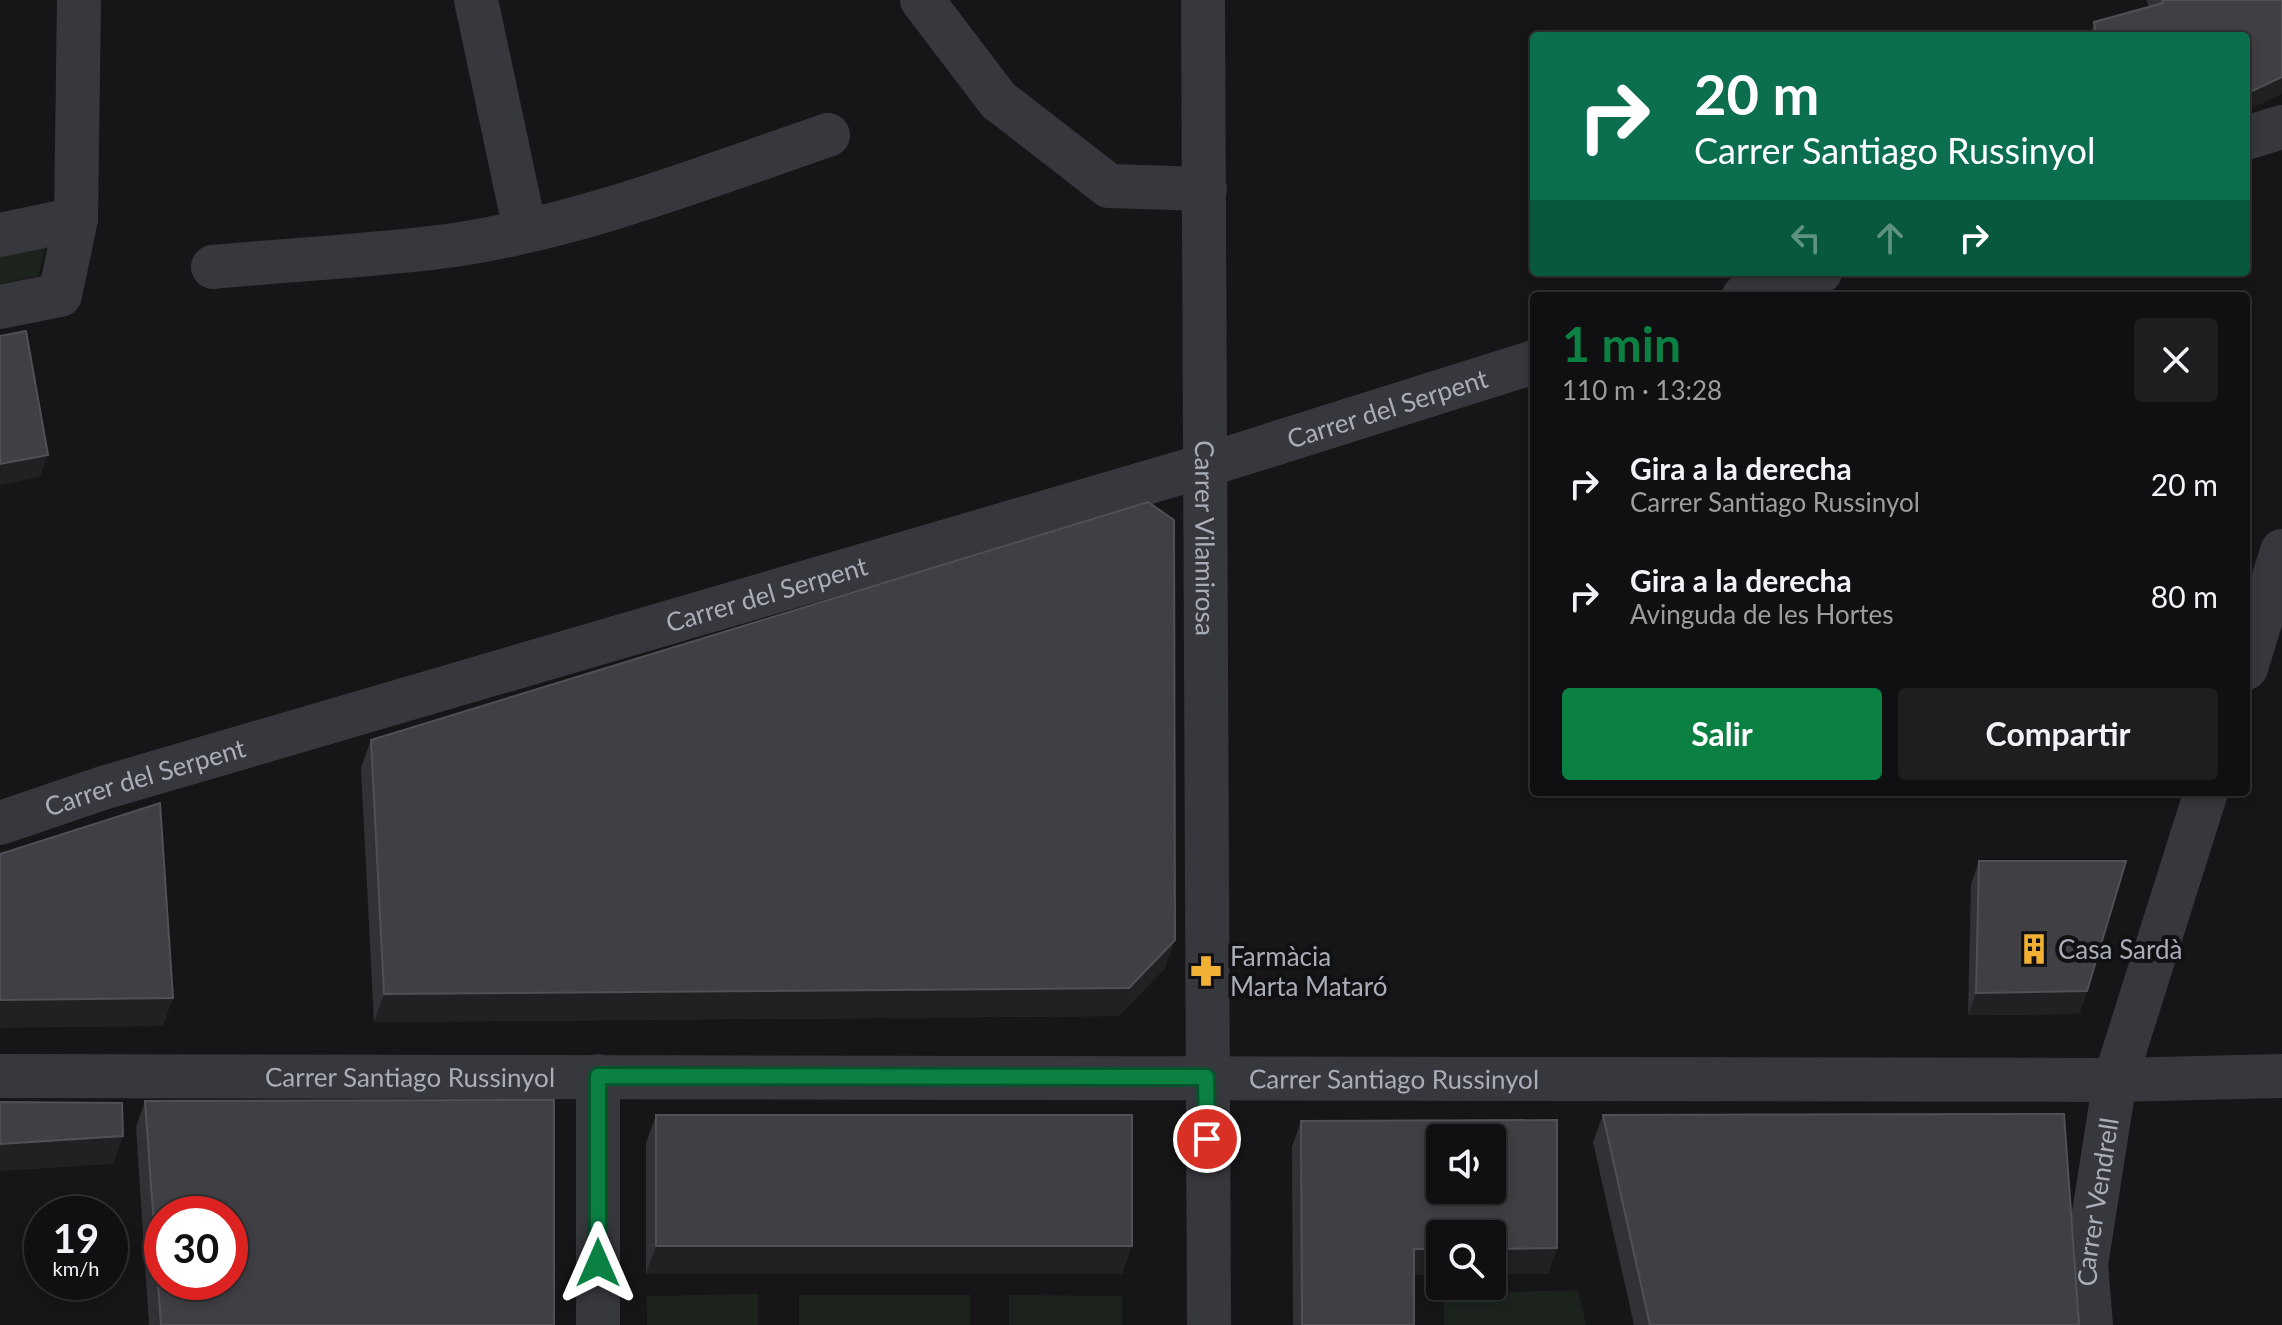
<!DOCTYPE html>
<html lang="es">
<head>
<meta charset="utf-8">
<style>
  :root { --surface:#101012; --page:#1e1e20; --text:#f1f3f6; --muted:#9c9d9f; --line:#303032; --accent:#0b8043 }
  body { margin:0; font-family:Lato,sans-serif; background:var(--page); color:var(--text); height:100vh; display:flex; flex-direction:column; font-size:30px; white-space:nowrap }
  * { box-sizing:border-box; margin:0 }
  p { font-size:26px; color:var(--muted) }
  .icon { flex:none; width:44px; height:44px; fill:none; stroke:currentColor; stroke-width:2; stroke-linecap:round; stroke-linejoin:round }
  .map { position:relative; flex:1; overflow:hidden }
  .panel { position:absolute; left:1530px; top:292px; width:720px; height:504px; display:flex; flex-direction:column; background:var(--surface); border-radius:8px; box-shadow:0 4px 12px #0003,0 0 0 2px var(--line) }
  .panel>* { flex:none }
  .top-card { position:absolute; left:1530px; top:32px; width:720px; height:244px; border-radius:8px; box-shadow:0 4px 12px #0003,0 0 0 2px var(--line); background:#0b6e4f; color:#fff; overflow:hidden }
  .controls { position:absolute; left:1426px; top:1124px; display:grid; gap:16px }
  .controls a { display:grid; place-items:center; width:80px; height:80px; border-radius:8px; background:var(--surface); box-shadow:0 4px 12px #0003,0 0 0 2px var(--line); font-size:40px }
  .speed { position:absolute; left:24px; top:1196px; display:flex; gap:16px; font-size:40px; font-weight:700; text-align:center }
  .speed>* { display:grid; place-content:center; width:104px; height:104px; border-radius:50%; background:var(--surface); box-shadow:0 4px 12px #0003,0 0 0 2px var(--line); line-height:1 }
  .speed small { font-size:20px; font-weight:400 }
  .speed .limit { border:12px solid #d22; background:#fff; color:#111 }
  .pin { position:absolute; display:grid; place-items:center; width:68px; height:68px; color:#fff; margin:-34px; border:4px solid #fff; border-radius:50%; box-shadow:0 2px 8px #0007 }
  .me { position:absolute; width:88px; margin:-44px; rotate:0deg; stroke-linejoin:round; filter:drop-shadow(0 0 6px #0008) }
  .turn { display:flex; align-items:center; gap:28px; height:168px; padding:0 32px; font-size:36px }
  .turn .icon { width:104px; height:104px; stroke-width:2.5 }
  .turn b { display:block; font-size:56px; line-height:68px }
  .lanes { display:flex; align-items:center; height:76px; padding:0 32px; background:#0003; justify-content:center; gap:40px; direction:ltr }
  .lanes .off { opacity:.35 }
  .round { display:grid; place-items:center; flex:none; width:84px; height:84px; border-radius:8px; background:var(--page) }
  .overview { display:flex; align-items:center; justify-content:space-between; height:136px; padding:0 32px }
  h1 { font-size:48px; font-weight:700; line-height:60px; color:var(--accent) }
  .button { display:flex; gap:16px; margin-top:auto; padding:16px 32px }
  .button a { flex:1; height:92px; border-radius:8px; background:var(--accent); color:#fff; font-size:32px; font-weight:700; line-height:92px; text-align:center }
  .button a+a { background:var(--page); color:var(--text) }
  ul { padding:0; list-style:none }
  li { display:flex; align-items:center; gap:24px; height:112px; padding:0 32px }
  li div { flex:1 }
  li b { display:block; font-size:30px }
  li em { font-style:normal }
  .map>svg:first-child { display:block }
  .green { fill:#1c231d }
  .lines { fill:none; stroke-linecap:round; stroke-linejoin:round }
  .minor { stroke:#37383d; stroke-width:44 }
  .wall { fill:#323236; fill-rule:evenodd }
  .shaded-wall { fill:#212124 }
  .building { fill:#3f3f44; stroke:#4f5156; stroke-width:2; fill-rule:evenodd }
  .route-casing { stroke:#07532c; stroke-width:20 }
  .route { stroke:#0b8043; stroke-width:14 }
  .labels { text-anchor:middle; dominant-baseline:central; stroke-width:8; stroke-linejoin:round; paint-order:stroke }
  .street-label { font-size:26px; fill:#a8adb8; stroke:#111113 }
  .poi-label { font-size:26px; fill:#a8adb8; stroke:#111113; text-anchor:start }
</style>
</head>
<body>
<div class="map">
<svg width="2282" height="1325" viewBox="0 0 2282 1325">
  <rect width="100%" height="100%" fill="#161618"/>
  <g class="green">
    <path d="M 46,247 L 38,276 L 0,284 L 0,257 Z"/>
    <path d="M 1578,1290 L 1586,1325 L 1444,1325 L 1444,1294 Z"/>
    <path d="M 758,1294 L 758,1325 L 647,1325 L 647,1296 Z"/>
    <rect x="799" y="1295" width="171" height="30"/>
    <path d="M 1009,1295 L 1122,1296 L 1122,1325 L 1009,1325 Z"/>
  </g>
  <g class="lines">
    <g class="minor">
      <path d="M 476,0 L 525,230"/>
      <path d="M 922,0 L 998,100 L 1109,186 L 1205,189"/>
      <path id="s1" d="M 1203,0 L 1209,1325"/>
      <path d="M 2246,138 L 2282,127"/>
      <path d="M 0,235 L 76,219"/>
      <path d="M 213,267 C 295,259 379,256 461,244 C 587,224 708,176 828,135"/>
      <path d="M 1744,296 L 1820,272"/>
      <path d="M 0,307 L 60,295 L 76,219 L 79,0"/>
      <path d="M 2246,668 L 2282,551"/>
      <path id="s2" d="M 0,823 L 103,788 L 1207,465 L 1534,362"/>
      <path id="s3" d="M 0,1076 L 2115,1080 L 2282,1076"/>
      <path d="M 598,1325 L 598,1076"/>
      <path id="s4" d="M 2091,1325 L 2086,1264 L 2115,1080 L 2206,792"/>
    </g>
  </g>
  <g class="wall">
    <path d="M 2146,0 L 2282,0 L 2282,93 L 2246,111 L 2246,36 L 2090,36 L 2094,22 L 2149,7 Z"/>
    <path d="M 371,740 L 1165,968 L 1119,1016 L 374,1022 L 361,768 Z"/>
    <path d="M 1979,861 L 2087,991 L 2079,1014 L 1968,1015 L 1971,884 Z"/>
    <path d="M 145,1101 L 554,1325 L 149,1325 L 136,1127 Z"/>
    <path d="M 656,1115 L 1122,1274 L 646,1274 L 646,1143 Z"/>
    <path d="M 1603,1115 L 2079,1325 L 1634,1325 L 1593,1142 Z"/>
    <path d="M 1557,1120 L 1557,1248 L 1548,1274 L 1492,1274 L 1492,1234 L 1440,1234 L 1440,1275 L 1414,1275 L 1414,1325 L 1293,1325 L 1292,1147 L 1301,1121 ZM 1440,1138 L 1492,1138 L 1492,1190 L 1440,1190 Z"/>
  </g>
  <g class="shaded-wall">
    <path d="M 2282,77 L 2282,93 L 2246,111 L 2246,94 Z"/>
    <path d="M 48,455 L 40,477 L 0,485 L 0,464 Z"/>
    <path d="M 1175,940 L 1165,968 L 1119,1016 L 374,1022 L 384,994 Z"/>
    <path d="M 2087,991 L 2079,1014 L 1968,1015 L 1976,993 Z"/>
    <path d="M 173,998 L 163,1026 L 0,1028 L 0,1000 Z"/>
    <path d="M 123,1136 L 113,1164 L 0,1171 L 0,1144 Z"/>
    <path d="M 656,1246 L 1132,1246 L 1122,1274 L 646,1274 Z"/>
    <path d="M 1557,1248 L 1548,1274 L 1492,1274 L 1492,1249 Z"/>
    <path d="M 1414,1249 L 1440,1249 L 1440,1275 L 1405,1275 Z"/>
  </g>
  <g class="building">
    <path d="M 2162,0 L 2282,0 L 2282,77 L 2246,94 L 2246,36 L 2096,36 L 2094,22 L 2163,3 Z"/>
    <path d="M 26,331 L 48,455 L 0,464 L 0,336 Z"/>
    <path d="M 1148,502 L 1174,520 L 1175,940 L 1129,988 L 384,994 L 371,740 Z"/>
    <path d="M 160,803 L 173,998 L 0,1000 L 0,854 Z"/>
    <path d="M 1979,861 L 2126,861 L 2087,991 L 1976,993 Z"/>
    <path d="M 554,1100 L 554,1325 L 161,1325 L 145,1101 ZM 162,1214 L 230,1214 L 230,1282 L 162,1282 Z"/>
    <path d="M 0,1102 L 122,1103 L 123,1136 L 0,1144 Z"/>
    <path d="M 2064,1114 L 2079,1325 L 1650,1325 L 1603,1115 Z"/>
    <rect x="656" y="1115" width="476" height="131"/>
    <path d="M 1557,1120 L 1557,1248 L 1492,1249 L 1492,1234 L 1440,1234 L 1440,1249 L 1414,1249 L 1414,1325 L 1302,1325 L 1301,1121 ZM 1440,1138 L 1492,1138 L 1492,1190 L 1440,1190 Z"/>
  </g>
  <g class="lines">
    <defs>
      <path id="route" d="M 598,1263 L 598,1076 L 1206,1077 L 1207,1139"/>
    </defs>
    <use href="#route" class="route-casing"/>
    <use href="#route" class="route"/>
  </g>
  <defs>
    <symbol id="building-bare" viewBox="-9 -9 18 18"><path d="M-4-6H4V6H1V3H-1V6H-4ZM-2.5-4.3h1.7v1.8h-1.7ZM.8-4.3h1.7v1.8H.8ZM-2.5-1h1.7V.8h-1.7ZM.8-1h1.7V.8H.8Z" fill="#f2b134" stroke="#111113" stroke-width="2.5" paint-order="stroke"/></symbol>
    <symbol id="pharmacy-bare" viewBox="-9 -9 18 18"><path d="M-2-6h4v4h4v4h-4v4h-4v-4h-4v-4h4Z" fill="#f2b134" stroke="#111113" stroke-width="2.5" paint-order="stroke"/></symbol>
  </defs>
  <g fill-rule="evenodd">
    <use href="#building-bare" x="2012" y="927" width="44" height="44"/>
    <use href="#pharmacy-bare" x="1184" y="949" width="44" height="44"/>
  </g>
  <g class="labels">
    <g class="street-label">
      <text stroke="none"><textPath href="#s2" startOffset="1448">Carrer del Serpent</textPath></text>
      <text stroke="none"><textPath href="#s1" startOffset="538">Carrer Vilamirosa</textPath></text>
      <text stroke="none"><textPath href="#s2" startOffset="800">Carrer del Serpent</textPath></text>
      <text stroke="none"><textPath href="#s2" startOffset="152">Carrer del Serpent</textPath></text>
      <text stroke="none"><textPath href="#s3" startOffset="410">Carrer Santiago Russinyol</textPath></text>
      <text stroke="none"><textPath href="#s3" startOffset="1394">Carrer Santiago Russinyol</textPath></text>
      <text stroke="none"><textPath href="#s4" startOffset="124">Carrer Vendrell</textPath></text>
    </g>
    <g class="poi-label">
      <text x="2058" y="949">Casa Sardà</text>
      <text x="1230" y="956">Farmàcia<tspan x="1230" dy="30">Marta Mataró</tspan></text>
    </g>
  </g>
</svg>
<div class="controls">
<a><svg class="icon" aria-label="sound" viewBox="0 0 24 24"><path d="M4 9h4l5-4v14l-5-4H4zM17 9q2 3 0 6"/></svg></a>
<a><svg class="icon" aria-label="search" viewBox="0 0 24 24"><circle cx="10" cy="10" r="6"/><path d="M15 15l6 6"/></svg></a>
</div>
<div class="speed"><div>19<small>km/h</small></div><div class="limit">30</div></div>
<div class="pin" style="left:1207px;top:1139px;background:#d93025"><svg class="icon" aria-label="arrive" viewBox="0 0 24 24"><path d="M6 21V4h12l-3 4 3 4H6"/></svg></div>
<svg class="me" style="left:598px;top:1263px" viewBox="-20 -20 40 40"><path d="M0-17L14 15 0 8-14 15z" fill="#0b8043" stroke="#fff" stroke-width="4"/></svg>
<div class="top-card">
<div class="turn"><svg class="icon" aria-label="right" viewBox="0 0 24 24"><path d="M7 20v-9h11M14 6l5 5-5 5"/></svg><div><b>20 m</b>Carrer Santiago Russinyol</div></div>
<div class="lanes"><svg class="icon off" aria-label="left" viewBox="0 0 24 24"><path d="M17 20v-9H6M10 6l-5 5 5 5"/></svg><svg class="icon off" aria-label="ahead" viewBox="0 0 24 24"><path d="M12 20V5M6 11l6-6 6 6"/></svg><svg class="icon" aria-label="right" viewBox="0 0 24 24"><path d="M7 20v-9h11M14 6l5 5-5 5"/></svg></div>
</div>
<section class="panel">
<div class="overview"><div><h1>1 min</h1><p>110 m · 13:28</p></div><a class="round"><svg class="icon" aria-label="close" viewBox="0 0 24 24"><path d="M6 6l12 12M18 6L6 18"/></svg></a></div>
<ul>
<li><svg class="icon" aria-label="right" viewBox="0 0 24 24"><path d="M7 20v-9h11M14 6l5 5-5 5"/></svg><div><b>Gira a la derecha</b><p>Carrer Santiago Russinyol</p></div><em>20 m</em></li>
<li><svg class="icon" aria-label="right" viewBox="0 0 24 24"><path d="M7 20v-9h11M14 6l5 5-5 5"/></svg><div><b>Gira a la derecha</b><p>Avinguda de les Hortes</p></div><em>80 m</em></li>
</ul>
<div class="button"><a>Salir</a><a>Compartir</a></div>
</section>
</div>
</body>
</html>
